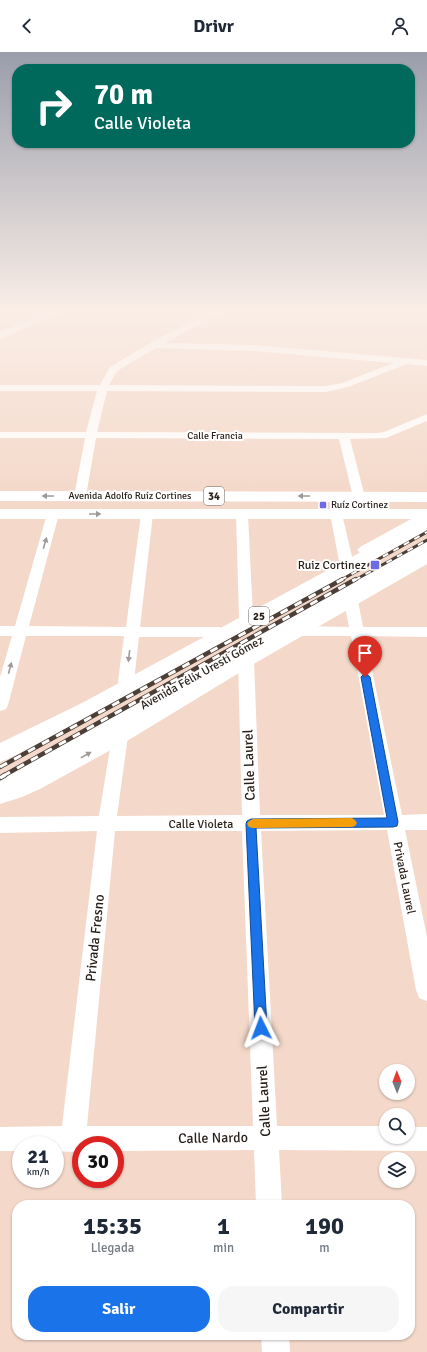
<!DOCTYPE html>
<html lang="es">
<head>
<meta charset="utf-8">
<style>
  :root { --surface:#fff; --page:#f6f6f7; --text:#1f2937; --muted:#747a83; --accent:#1a73e8 }
  body { margin:0; font-family:Signika,sans-serif; background:var(--page); color:var(--text); height:100vh; display:flex; flex-direction:column; font-size:15px; white-space:nowrap }
  * { box-sizing:border-box; margin:0 }
  p { font-size:13px; color:var(--muted) }
  .icon { flex:none; width:22px; height:22px; fill:none; stroke:currentColor; stroke-width:2; stroke-linecap:round; stroke-linejoin:round }
  .map { position:relative; flex:1; overflow:hidden }
  .drawer { position:absolute; left:12px; top:1148px; width:403px; height:140px; display:flex; flex-direction:column; background:var(--surface); border-radius:16px; box-shadow:0 1px 3px #0004 }
  .drawer>* { flex:none }
  .banner { position:absolute; left:12px; top:12px; width:403px; height:84px; border-radius:16px; box-shadow:0 1px 3px #0004; background:#00695c; color:#fff; overflow:hidden }
  .needle { width:26px; rotate:359deg }
  .fabs { position:absolute; left:379px; top:1012px; display:grid; gap:8px }
  .fabs a { display:grid; place-items:center; width:36px; height:36px; border-radius:50%; background:var(--surface); box-shadow:0 1px 3px #0004; font-size:20px }
  .speed { position:absolute; left:12px; top:1084px; display:flex; gap:8px; font-size:20px; font-weight:700; text-align:center }
  .speed>* { display:grid; place-content:center; width:52px; height:52px; border-radius:50%; background:var(--surface); box-shadow:0 1px 3px #0004; line-height:1 }
  .speed small { font-size:10px; font-weight:400 }
  .speed .limit { border:6px solid #d22; background:#fff; color:#111 }
  .pin { position:absolute; display:grid; place-items:center; width:34px; height:34px; color:#fff; margin:-41px -17px; border-radius:50% 50% 50% 0; rotate:-45deg; box-shadow:0 0 4px #0007 }
  .pin .icon { rotate:45deg }
  .me { position:absolute; width:44px; margin:-22px; rotate:357deg; stroke-linejoin:round; filter:drop-shadow(0 0 3px #0008) }
  .turn { display:flex; align-items:center; gap:14px; height:84px; padding:0 16px; font-size:18px }
  .turn .icon { width:52px; height:52px; stroke-width:2.5 }
  .turn b { display:block; font-size:28px; line-height:34px }
  .eta { display:flex; justify-content:space-evenly; align-items:center; height:68px; text-align:center }
  .eta b { font-size:24px; font-weight:700; line-height:28px }
  .primary-button { display:flex; gap:8px; margin-top:auto; padding:8px 16px }
  .primary-button a { flex:1; height:46px; border-radius:16px; background:var(--accent); color:#fff; font-size:16px; font-weight:700; line-height:46px; text-align:center }
  .primary-button a+a { background:var(--page); color:var(--text) }
  header { display:flex; justify-content:space-between; align-items:center; height:52px; padding:0 16px; background:var(--surface); font-size:18px; font-weight:700 }
  .map>svg:first-child { display:block }
  .lines { fill:none; stroke-linecap:round; stroke-linejoin:round }
  .minor { fill:#fff; fill-rule:evenodd }
  .tertiary { fill:#fff; fill-rule:evenodd }
  .primary { fill:#fff; fill-rule:evenodd }
  .rail-far2-casing { stroke:#4c3f37; stroke-width:3 }
  .rail-far1-casing { stroke:#4c3f37; stroke-width:4.5 }
  .rail-casing { stroke:#4c3f37; stroke-width:5 }
  .rail-far2 { stroke:#fff; stroke-width:2; stroke-dasharray:6; stroke-linecap:butt }
  .rail-far1 { stroke:#fff; stroke-width:3; stroke-dasharray:8; stroke-linecap:butt }
  .rail { stroke:#fff; stroke-width:3.5; stroke-dasharray:11; stroke-linecap:butt }
  .oneway { fill:#9e9a97 }
  .route { fill:#1a73e8; stroke:#114b97 }
  .slow { fill:#f59e0b }
  .poi-dot { fill:#6f6be5; stroke:#fff; stroke-width:1.5 }
  .labels { text-anchor:middle; dominant-baseline:central; stroke-width:4; stroke-linejoin:round; paint-order:stroke }
  .far-street-label { font-size:10px; fill:#281e18; stroke:#fff }
  .far-poi-label { font-size:10px; fill:#281e18; stroke:#fff; text-anchor:start }
  .shield { fill:#fff; stroke:#68625d; stroke-width:1 }
  .shield-label { font-size:11px; font-weight:bold; fill:#281e18 }
  .poi-label { font-size:12px; fill:#281e18; stroke:#fff; text-anchor:end }
  .street-label { font-size:12px; fill:#281e18; stroke:#fff }
  .near-street-label { font-size:14px; fill:#281e18; stroke:#fff }
</style>
</head>
<body>
<header><svg class="icon" aria-label="back" viewBox="0 0 24 24"><path d="M15 5l-7 7 7 7"/></svg>Drivr<svg class="icon" aria-label="person" viewBox="0 0 24 24"><circle cx="12" cy="8" r="4"/><path d="M4 21q1-7 8-7t8 7"/></svg></header>
<div class="map">
<svg width="427" height="1300" viewBox="0 0 427 1300">
  <rect width="100%" height="100%" fill="#f4d9ca"/>
  <g class="lines">
    <g class="minor">
      <path d="M 216,257 L 227,257 L 165,291 L 253,293 L 406,306 L 427,308 L 427,314 L 407,312 L 348,335 L 326,340 L 107,339 L 97,380 L 377,381 L 384,380 L 427,362 L 427,369 L 386,386 L 350,387 L 365,445 L 363,448 L 355,448 L 353,445 L 339,387 L 96,386 L 86,444 L 84,447 L 76,447 L 74,444 L 85,386 L 0,386 L 0,380 L 86,380 L 97,339 L 0,339 L 0,333 L 100,333 L 110,315 L 150,291 ZM 156,296 L 253,299 L 393,311 L 342,331 L 326,334 L 109,333 L 117,319 Z"/>
      <path d="M 53,458 L 57,459 L 59,462 L 29,574 L 126,575 L 141,462 L 143,459 L 151,459 L 153,462 L 140,575 L 219,575 L 224,577 L 226,580 L 224,583 L 219,585 L 139,585 L 134,629 L 132,633 L 126,635 L 120,633 L 118,629 L 124,584 L 26,584 L 8,653 L 6,657 L 0,659 L 0,625 L 12,584 L 0,584 L 0,574 L 15,574 L 47,462 L 49,459 Z"/>
      <path d="M 336,458 L 340,459 L 342,462 L 353,509 L 351,512 L 341,512 L 339,509 L 330,462 L 332,459 Z"/>
      <path d="M 242,459 L 246,460 L 248,463 L 253,565 L 251,568 L 246,570 L 241,568 L 239,565 L 236,463 L 238,460 Z"/>
      <path d="M 351,545 L 356,546 L 358,549 L 363,575 L 427,575 L 427,585 L 365,584 L 402,763 L 427,762 L 427,778 L 405,778 L 427,885 L 427,949 L 419,946 L 416,938 L 387,778 L 261,779 L 277,1074 L 386,1074 L 386,1085 L 408,1085 L 408,1075 L 427,1075 L 427,1099 L 279,1098 L 282,1153 L 256,1153 L 254,1098 L 115,1099 L 115,1093 L 81,1093 L 81,1099 L 73,1100 L 55,1099 L 55,1093 L 21,1093 L 21,1099 L 0,1099 L 0,1075 L 62,1074 L 97,779 L 0,781 L 0,765 L 99,764 L 112,684 L 114,680 L 120,678 L 126,680 L 128,684 L 117,764 L 242,763 L 238,609 L 241,605 L 246,604 L 251,605 L 254,609 L 260,763 L 384,763 L 351,584 L 299,584 L 294,582 L 292,579 L 294,576 L 299,574 L 349,575 L 344,549 L 346,546 ZM 115,779 L 242,779 L 253,1074 L 87,1074 Z"/>
      <path d="M 261,1283 L 289,1283 L 290,1300 L 262,1300 Z"/>
    </g>
    <g class="tertiary">
      <path d="M 55,257 L 69,257 L 0,287 L 0,280 Z"/>
      <path d="M 427,460 L 427,470 L 370,501 L 365,503 L 360,501 L 357,498 L 360,495 L 422,461 Z"/>
      <path d="M 427,501 L 427,512 L 252,613 L 127,689 L 40,737 L 22,745 L 0,752 L 0,734 L 26,725 L 113,679 L 240,605 L 421,503 Z"/>
    </g>
    <g class="primary">
      <path d="M 0,439 L 427,440 L 427,450 L 0,449 Z"/>
      <path d="M 0,457 L 427,457 L 427,478 L 98,663 L 8,707 L 0,710 L 0,691 L 82,651 L 422,467 L 0,467 Z"/>
      <path d="M 427,489 L 427,501 L 116,680 L 9,746 L 0,749 L 0,727 L 100,668 L 421,490 Z"/>
    </g>
    <defs>
      <g id="rail-far2">
        <path d="M 341,528 L 427,480"/>
        <path d="M 355,528 L 427,488"/>
      </g>
      <g id="rail-far1">
        <path d="M 0,715 L 343,527"/>
        <path d="M 3,724 L 356,527"/>
      </g>
      <path id="rail" d="M 0,726 L 5,723"/>
    </defs>
    <use href="#rail-far2" class="rail-far2-casing"/>
    <use href="#rail-far1" class="rail-far1-casing"/>
    <use href="#rail" class="rail-casing"/>
    <use href="#rail-far2" class="rail-far2"/>
    <use href="#rail-far1" class="rail-far1"/>
    <use href="#rail" class="rail"/>
  </g>
  <defs><path id="oneway-solid" d="M-6-.8H1V-3.2L6.5 0L1 3.2V.8H-6Z"/></defs>
  <g class="oneway">
    <use href="#oneway-solid" transform="translate(48 444) rotate(180)"/>
    <use href="#oneway-solid" transform="translate(304 444) rotate(-180)"/>
    <use href="#oneway-solid" transform="translate(95 462)"/>
    <use href="#oneway-solid" transform="translate(45 491) rotate(-74)"/>
    <use href="#oneway-solid" transform="translate(129 604) rotate(97)"/>
    <use href="#oneway-solid" transform="translate(10 616) rotate(-75)"/>
    <use href="#oneway-solid" transform="translate(86 703) rotate(-29)"/>
  </g>
  <linearGradient id="sky" x2="0" y2="1"><stop stop-color="#9a9eab"/><stop offset="0.59" stop-color="#faeee7"/><stop offset="1" stop-color="#faeee7" stop-opacity="0"/></linearGradient>
  <rect width="427" height="439" fill="url(#sky)"/>
  <path class="route" d="M 365,621 L 370,625 L 398,770 L 397,774 L 393,775 L 256,776 L 267,976 L 265,981 L 261,982 L 256,981 L 255,976 L 246,772 L 247,769 L 251,767 L 387,766 L 361,625 Z"/>
  <path class="slow" d="M 352,766 L 355,768 L 357,771 L 355,774 L 352,775 L 253,776 L 249,775 L 247,772 L 249,769 L 253,767 Z"/>
  <g class="poi-dot">
    <rect x="319" y="449" width="8" height="8" rx="2"/>
    <rect x="370" y="508" width="10" height="10" rx="2"/>
  </g>
  <g class="labels">
    <g class="far-street-label">
      <text x="215" y="384">Calle Francia</text>
      <text x="130" y="444">Avenida Adolfo Ruíz Cortines</text>
    </g>
    <g class="far-poi-label">
      <text x="331" y="453">Ruíz Cortinez</text>
    </g>
    <g class="shield">
      <rect x="204" y="435" width="20" height="18" rx="3"/>
      <rect x="249" y="555" width="20" height="18" rx="3"/>
    </g>
    <g class="shield-label">
      <text x="214" y="444">34</text>
      <text x="259" y="564">25</text>
    </g>
    <g class="poi-label">
      <text x="366" y="513">Ruiz Cortinez</text>
    </g>
    <g class="street-label">
      <text transform="translate(202 621) rotate(-29)">Avenida Félix Uresti Gómez</text>
      <text x="201" y="772">Calle Violeta</text>
      <text transform="translate(404 826) rotate(79)">Privada Laurel</text>
    </g>
    <g class="near-street-label">
      <text transform="translate(249 713) rotate(-92)">Calle Laurel</text>
      <text transform="translate(95 886) rotate(-84)">Privada Fresno</text>
      <text transform="translate(264 1049) rotate(-93)">Calle Laurel</text>
      <text transform="translate(213 1086) rotate(-1)">Calle Nardo</text>
    </g>
  </g>
</svg>
<div class="fabs">
<a><svg class="needle" viewBox="-14 -14 28 28"><path d="M0-13l5 13h-10z" fill="#e53935"/><path d="M0 13l5-13h-10z" fill="#747a83"/></svg></a>
<a><svg class="icon" aria-label="search" viewBox="0 0 24 24"><circle cx="10" cy="10" r="6"/><path d="M15 15l6 6"/></svg></a>
<a><svg class="icon" aria-label="layers" viewBox="0 0 24 24"><path d="M12 4l9 5-9 5-9-5zM3 14l9 5 9-5"/></svg></a>
</div>
<div class="speed"><div>21<small>km/h</small></div><div class="limit">30</div></div>
<div class="pin" style="left:365px;top:625px;background:#d93025"><svg class="icon" aria-label="arrive" viewBox="0 0 24 24"><path d="M6 21V4h12l-3 4 3 4H6"/></svg></div>
<svg class="me" style="left:261px;top:976px" viewBox="-20 -20 40 40"><path d="M0-17L14 15 0 8-14 15z" fill="#1a73e8" stroke="#fff" stroke-width="4"/></svg>
<div class="banner">
<div class="turn"><svg class="icon" aria-label="right" viewBox="0 0 24 24"><path d="M7 20v-9h11M14 6l5 5-5 5"/></svg><div><b>70 m</b>Calle Violeta</div></div>
</div>
<section class="drawer">
<div class="eta">
<div><b>15:35</b><p>Llegada</p></div>
<div><b>1</b><p>min</p></div>
<div><b>190</b><p>m</p></div>
</div>
<div class="primary-button"><a>Salir</a><a>Compartir</a></div>
</section>
</div>
</body>
</html>
